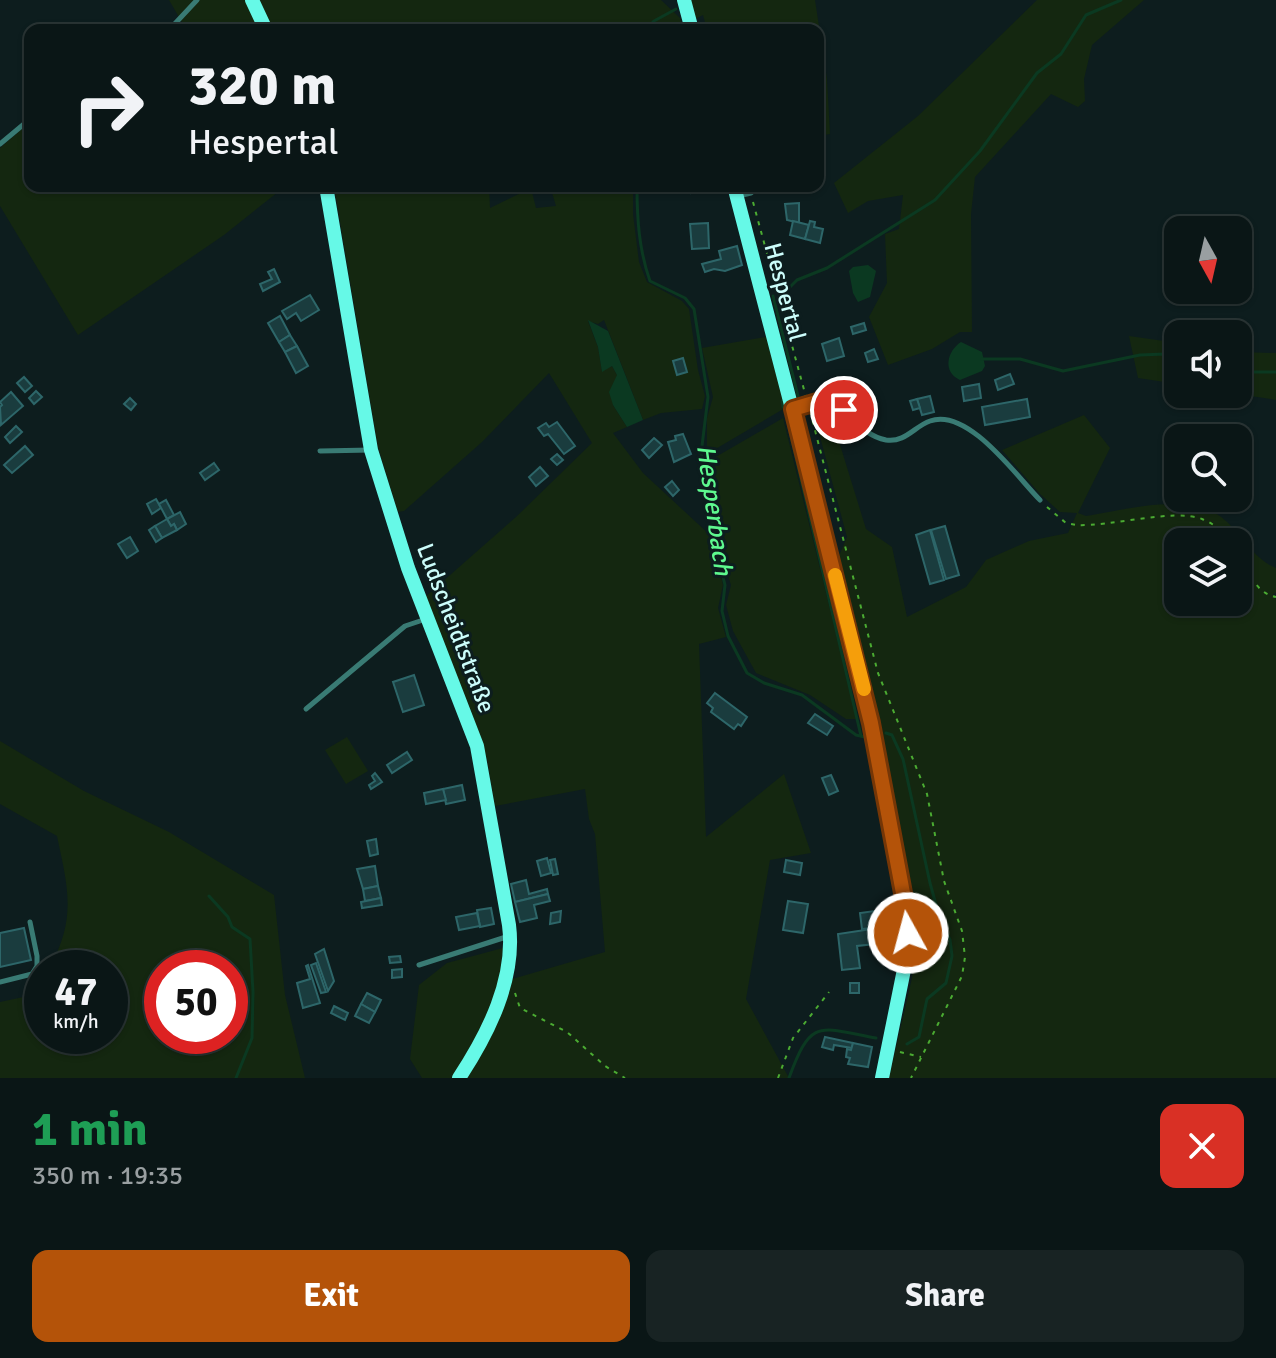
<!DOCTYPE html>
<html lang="en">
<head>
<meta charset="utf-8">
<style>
  :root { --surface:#0a1616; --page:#182323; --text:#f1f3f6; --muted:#999fa1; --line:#2a3535; --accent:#b45309 }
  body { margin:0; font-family:Signika,sans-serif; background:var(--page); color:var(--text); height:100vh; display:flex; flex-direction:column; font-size:30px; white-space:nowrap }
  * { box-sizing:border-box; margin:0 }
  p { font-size:26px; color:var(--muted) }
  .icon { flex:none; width:44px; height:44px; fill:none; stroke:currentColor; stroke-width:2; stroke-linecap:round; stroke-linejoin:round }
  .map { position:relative; height:1078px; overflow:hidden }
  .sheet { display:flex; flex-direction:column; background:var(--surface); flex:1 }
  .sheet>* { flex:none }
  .guide { position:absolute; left:24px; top:24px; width:800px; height:168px; border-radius:16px; box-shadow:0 2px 6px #0004,0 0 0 2px var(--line); background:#0a1616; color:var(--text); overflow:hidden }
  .needle { width:52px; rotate:172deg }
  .controls { position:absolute; left:1164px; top:216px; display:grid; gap:16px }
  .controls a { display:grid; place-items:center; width:88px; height:88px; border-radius:16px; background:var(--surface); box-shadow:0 2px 6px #0004,0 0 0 2px var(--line); font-size:40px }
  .speed { position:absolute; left:24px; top:950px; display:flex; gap:16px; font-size:40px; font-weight:700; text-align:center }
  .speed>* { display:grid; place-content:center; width:104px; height:104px; border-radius:50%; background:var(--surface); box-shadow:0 2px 6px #0004,0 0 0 2px var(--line); line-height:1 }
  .speed small { font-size:20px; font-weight:400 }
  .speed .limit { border:12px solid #d22; background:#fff; color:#111 }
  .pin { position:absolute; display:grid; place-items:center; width:68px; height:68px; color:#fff; margin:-34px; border:4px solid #fff; border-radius:50%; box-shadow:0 2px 8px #0007 }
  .me { position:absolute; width:88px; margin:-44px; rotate:353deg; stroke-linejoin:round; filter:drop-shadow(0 0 6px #0008) }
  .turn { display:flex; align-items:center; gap:28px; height:168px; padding:0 32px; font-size:36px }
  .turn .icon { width:104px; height:104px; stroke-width:2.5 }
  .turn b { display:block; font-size:56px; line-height:68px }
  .round { display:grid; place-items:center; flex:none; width:84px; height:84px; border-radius:16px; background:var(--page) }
  .summary { display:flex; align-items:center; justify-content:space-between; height:136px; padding:0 32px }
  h1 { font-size:48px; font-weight:700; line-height:60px; color:#1e9e55 }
  .primary-button { display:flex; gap:16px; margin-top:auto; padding:16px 32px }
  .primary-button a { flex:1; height:92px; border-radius:16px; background:var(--accent); color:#fff; font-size:32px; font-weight:700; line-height:92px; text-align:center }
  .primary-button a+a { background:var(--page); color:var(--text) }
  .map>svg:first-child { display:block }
  .green { fill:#142710; fill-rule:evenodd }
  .water { fill:#0b3921 }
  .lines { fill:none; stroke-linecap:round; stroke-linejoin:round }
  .stream { stroke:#0b3921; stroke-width:3 }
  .building { fill:#1a3c3e; stroke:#2d6669; stroke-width:2 }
  .path { stroke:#4bab32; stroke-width:2; stroke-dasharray:4 6; stroke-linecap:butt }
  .lane { stroke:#397b74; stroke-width:5 }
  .secondary { stroke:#66f9e7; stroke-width:14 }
  .route-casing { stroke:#753606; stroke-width:20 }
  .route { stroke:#b45309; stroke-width:14 }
  .slow { stroke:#f59e0b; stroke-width:14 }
  .labels { text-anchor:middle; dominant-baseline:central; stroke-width:6; stroke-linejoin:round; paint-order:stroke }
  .street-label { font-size:24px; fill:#ccfdfb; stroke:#0d1d1e }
  .water-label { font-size:26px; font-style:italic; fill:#5ef98f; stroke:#0d1d1e }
</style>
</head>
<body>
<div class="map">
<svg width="1276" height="1078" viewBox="0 0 1276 1078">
  <rect width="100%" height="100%" fill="#0d1d1e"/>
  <g class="green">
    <path d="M 169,0 L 661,0 L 680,18 L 683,30 L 175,30 L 183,24 Z"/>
    <path d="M 690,0 L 815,0 L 827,79 L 830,134 L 818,136 L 818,30 L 707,30 L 703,15 L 695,19 Z"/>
    <path d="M 1037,0 L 1144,0 L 1092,45 L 1084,79 L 1085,101 L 1078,107 L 1051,94 L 975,177 L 971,214 L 972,332 L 960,332 L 932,349 L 888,365 L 869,317 L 887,283 L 885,234 L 899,229 L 903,195 L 868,201 L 848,213 L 834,183 L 918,116 Z"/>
    <path d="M 30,122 L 30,186 L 301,186 L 290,193 L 278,192 L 224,235 L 78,335 L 0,206 L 0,148 Z"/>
    <path d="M 334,186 L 489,186 L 490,208 L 531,188 L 536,208 L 556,206 L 550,186 L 633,186 L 633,214 L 639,262 L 647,282 L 682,301 L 689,309 L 698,370 L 705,396 L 702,409 L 661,413 L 643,420 L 604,320 L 598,324 L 588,321 L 598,347 L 602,371 L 612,366 L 617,375 L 613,405 L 627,427 L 613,433 L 643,473 L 711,536 L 723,585 L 718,608 L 726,637 L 699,644 L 706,837 L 784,774 L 811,853 L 770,860 L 746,999 L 789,1078 L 422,1078 L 410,1059 L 419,985 L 447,963 L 503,948 L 499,983 L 605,952 L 595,834 L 589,819 L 585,789 L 495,806 L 487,759 L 471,711 L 424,598 L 516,517 L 592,443 L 549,373 L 482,442 L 404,511 L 398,512 L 378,447 Z"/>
    <path d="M 1129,336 L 1178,343 L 1178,384 L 1138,378 Z"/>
    <path d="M 766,337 L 785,408 L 707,454 L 707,418 L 713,397 L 702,348 Z"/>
    <path d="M 1238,352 L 1276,353 L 1276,400 L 1238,394 Z"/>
    <path d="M 812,407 L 829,409 L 866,529 L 892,547 L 907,617 L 966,587 L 986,560 L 1029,541 L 1068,533 L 1077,513 L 1060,512 L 1040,494 L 1002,450 L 1084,415 L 1110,448 L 1078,513 L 1086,516 C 1126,510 1194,490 1226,521 C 1243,537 1254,559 1276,568 L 1276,593 L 1273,594 L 1276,600 L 1276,1078 L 889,1078 L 912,978 L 916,936 L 881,723 L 838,558 L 847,537 ZM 1178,542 L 1238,542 L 1238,602 L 1178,602 Z"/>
    <path d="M 783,418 L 857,719 L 846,719 L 810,695 L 756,673 L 733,631 L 726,605 L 731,585 L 717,541 L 707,462 Z"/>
    <path d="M 347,737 L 368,771 L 346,784 L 325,750 Z"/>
    <path d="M 0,741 L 84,791 L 169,832 L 274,895 L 285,995 L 305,1078 L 0,1078 L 0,1002 L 33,995 L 42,980 L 42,1036 L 110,1036 L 110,968 L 49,968 C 77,919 68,888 57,836 L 0,804 ZM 162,968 L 230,968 L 230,1036 L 162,1036 Z"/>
  </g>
  <g class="water">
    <path d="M 868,265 L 876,271 L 870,297 L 858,302 L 853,293 L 849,271 L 853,267 Z"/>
    <path d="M 588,320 L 608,331 L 643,420 L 627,427 L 613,405 L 609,392 L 617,375 L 612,366 L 602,372 L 598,347 Z"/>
    <path d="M 961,342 L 982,352 L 985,366 L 982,371 L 960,380 C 942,372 947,351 961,342 Z"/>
  </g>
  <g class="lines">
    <g class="stream">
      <path d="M 646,30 L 654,21 L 676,9"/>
      <path d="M 637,186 C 637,219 639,250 650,281 L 685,298 L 694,309 L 708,397 L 701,454 L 707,468 L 715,544 L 725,585 L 722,611 L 728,636 L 747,673 L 764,683 L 802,695 L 856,735 L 865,737"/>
      <path d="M 784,293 L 797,280 L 827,268 L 935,200 L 980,151 L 1037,73 L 1061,54 L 1086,15 L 1121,0"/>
      <path d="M 773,296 L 798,396"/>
      <path d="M 982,359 L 1020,359 L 1063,371 L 1140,355 L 1165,354 L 1178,358"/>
      <path d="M 1238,372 L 1276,372"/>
      <path d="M 782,401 L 783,407"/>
      <path d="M 787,419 L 861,736"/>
      <path d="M 886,733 L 892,735 L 903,759 L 930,883 L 940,919 L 950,940 L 952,956 L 946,983 L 927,999 L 919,1037 L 907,1044"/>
      <path d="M 209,896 L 228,917 L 232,927 L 250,939 L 253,992 L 252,1038 L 236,1078"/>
      <path d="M 789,1078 C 811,1018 818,1027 876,1038"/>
    </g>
  </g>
  <g class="building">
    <path d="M 689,186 L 712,186 L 691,193 Z"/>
    <path d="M 799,203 L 799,223 L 787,220 L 785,204 Z"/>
    <path d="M 793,221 L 809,225 L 805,239 L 790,235 Z"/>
    <path d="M 810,221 L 815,222 L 814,227 L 823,229 L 820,243 L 805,239 Z"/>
    <path d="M 708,223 L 709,248 L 692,249 L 690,224 Z"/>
    <path d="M 737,246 L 742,265 L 725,271 L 714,269 L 705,272 L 702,264 L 721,259 L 719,251 Z"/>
    <path d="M 274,269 L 280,282 L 263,291 L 260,284 L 272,279 L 268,272 Z"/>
    <path d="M 310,295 L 319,310 L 301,321 L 296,313 L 287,319 L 282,311 Z"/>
    <path d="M 280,316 L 290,335 L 279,342 L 268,323 Z"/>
    <path d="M 864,323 L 866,330 L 853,334 L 851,327 Z"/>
    <path d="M 290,335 L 297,346 L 285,352 L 279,342 Z"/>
    <path d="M 839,338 L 844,356 L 827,361 L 822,344 Z"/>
    <path d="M 297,346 L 308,366 L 296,373 L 285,352 Z"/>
    <path d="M 874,349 L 878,359 L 868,362 L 865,353 Z"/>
    <path d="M 683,358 L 687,372 L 677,375 L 673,361 Z"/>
    <path d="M 1010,374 L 1014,384 L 998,390 L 995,380 Z"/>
    <path d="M 24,377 L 32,386 L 25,392 L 17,383 Z"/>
    <path d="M 979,384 L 981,398 L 964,401 L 962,387 Z"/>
    <path d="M 36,391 L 42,397 L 34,404 L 29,398 Z"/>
    <path d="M 11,392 L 23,406 L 1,425 L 0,407 L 2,405 L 0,402 Z"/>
    <path d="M 930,396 L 934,412 L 922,415 L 917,399 Z"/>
    <path d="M 130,398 L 136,404 L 131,410 L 124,404 Z"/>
    <path d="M 917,399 L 920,408 L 913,410 L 910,401 Z"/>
    <path d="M 1027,399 L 1030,417 L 985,425 L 982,407 Z"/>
    <path d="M 557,422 L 575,446 L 564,454 L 548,434 L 544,436 L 538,428 L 546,423 L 549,427 Z"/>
    <path d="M 16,426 L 22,432 L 10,443 L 5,437 Z"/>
    <path d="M 683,434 L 691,454 L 674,462 L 668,442 L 676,440 L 675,436 Z"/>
    <path d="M 654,438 L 662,445 L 649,458 L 642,450 Z"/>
    <path d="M 25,446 L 33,455 L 12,473 L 4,465 Z"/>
    <path d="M 557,454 L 563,460 L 557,465 L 551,459 Z"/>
    <path d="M 214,463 L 219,470 L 205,480 L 200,473 Z"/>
    <path d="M 540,467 L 548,476 L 536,486 L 529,477 Z"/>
    <path d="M 672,481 L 679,490 L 673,496 L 665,487 Z"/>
    <path d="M 156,499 L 161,508 L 152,514 L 147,504 Z"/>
    <path d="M 166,500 L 174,515 L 167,519 L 159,504 Z"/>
    <path d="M 180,512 L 186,524 L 177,530 L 174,524 L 171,526 L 167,519 Z"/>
    <path d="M 167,519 L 171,526 L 174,524 L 177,530 L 162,538 L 155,526 Z"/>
    <path d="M 155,526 L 162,538 L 156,542 L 149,530 Z"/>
    <path d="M 945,526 L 959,575 L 946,579 L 931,530 Z"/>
    <path d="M 930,530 L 944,580 L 930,584 L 916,535 Z"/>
    <path d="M 130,537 L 138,551 L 127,558 L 118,544 Z"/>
    <path d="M 414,675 L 424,705 L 403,712 L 393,682 Z"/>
    <path d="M 715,693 L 747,717 L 741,726 L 738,724 L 734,729 L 711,712 L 713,708 L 707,703 Z"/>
    <path d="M 815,714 L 833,726 L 827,735 L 808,723 Z"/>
    <path d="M 407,752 L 412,760 L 392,773 L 387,765 Z"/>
    <path d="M 375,773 L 382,782 L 371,789 L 369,785 L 375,781 L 372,776 Z"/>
    <path d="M 831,775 L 838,791 L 829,795 L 822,778 Z"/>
    <path d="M 462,785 L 465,800 L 446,804 L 443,789 Z"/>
    <path d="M 443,789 L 446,800 L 426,804 L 424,793 Z"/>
    <path d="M 376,839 L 378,854 L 370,856 L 367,841 Z"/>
    <path d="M 547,858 L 551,873 L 541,876 L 537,861 Z"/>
    <path d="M 555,859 L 558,874 L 553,875 L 550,860 Z"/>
    <path d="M 786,860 L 802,863 L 800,875 L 784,872 Z"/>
    <path d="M 375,866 L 378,886 L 363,889 L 357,869 Z"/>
    <path d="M 526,880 L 529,894 L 547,889 L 548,894 L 515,902 L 511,884 Z"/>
    <path d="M 378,886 L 381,898 L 365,901 L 363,889 Z"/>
    <path d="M 548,894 L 550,901 L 534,905 L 537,918 L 520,922 L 515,902 Z"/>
    <path d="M 381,898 L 382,905 L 362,908 L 361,902 Z"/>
    <path d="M 788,901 L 808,904 L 803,933 L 783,930 Z"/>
    <path d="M 491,908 L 494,924 L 480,927 L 477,910 Z"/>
    <path d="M 890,909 L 892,926 L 862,929 L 860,913 Z"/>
    <path d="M 561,911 L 560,922 L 550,924 L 551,913 Z"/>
    <path d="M 477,913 L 480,926 L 459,930 L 456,917 Z"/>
    <path d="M 892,926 L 894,942 L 857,946 L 860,968 L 842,970 L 838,934 Z"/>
    <path d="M 24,928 L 31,960 L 0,967 L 0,933 Z"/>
    <path d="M 324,949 L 334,981 L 328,991 L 315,954 Z"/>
    <path d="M 400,956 L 401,962 L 390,963 L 389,957 Z"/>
    <path d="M 316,963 L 326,992 L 321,993 L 311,965 Z"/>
    <path d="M 308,965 L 320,1003 L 303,1008 L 297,983 L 310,979 L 306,966 Z"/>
    <path d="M 402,969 L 402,977 L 392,978 L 392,970 Z"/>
    <rect x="850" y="983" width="9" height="10"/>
    <path d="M 367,993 L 381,1000 L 375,1012 L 361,1004 Z"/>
    <path d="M 361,1004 L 375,1012 L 369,1023 L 355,1016 Z"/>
    <path d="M 334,1006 L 348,1013 L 345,1020 L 331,1013 Z"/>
    <path d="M 825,1037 L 853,1043 L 852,1048 L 834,1045 L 833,1050 L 822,1047 Z"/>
    <path d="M 853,1043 L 872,1047 L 868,1067 L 848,1064 L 850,1058 L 846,1057 L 847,1049 L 851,1050 Z"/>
  </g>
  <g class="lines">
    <g class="path">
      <path d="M 753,202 L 806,397"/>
      <path d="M 810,411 L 878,673 L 927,794 L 944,881 L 962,931 L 965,957 L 962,976 L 911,1078"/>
      <path d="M 1047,507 L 1066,523 L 1076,525 C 1110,527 1173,508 1202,519 C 1215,524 1223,532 1232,542"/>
      <path d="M 1238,550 C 1247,568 1254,593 1276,597"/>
      <path d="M 515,993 L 520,1008 L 567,1032 L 605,1066 L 625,1078"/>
      <path d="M 900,1052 L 921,1057"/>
      <path d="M 778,1078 L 793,1038 L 829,992"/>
    </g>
    <g class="lane">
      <path d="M 169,30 L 197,0"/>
      <path d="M 0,144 L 30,119"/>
      <path d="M 738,196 L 751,193"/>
      <path d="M 794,408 C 848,386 847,432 886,440 C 905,443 915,426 930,421 C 968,407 1017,477 1040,500"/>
      <path d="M 320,451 L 371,450"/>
      <path d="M 306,709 L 405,626 L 426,619"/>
      <path d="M 419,965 L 506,937"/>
      <path d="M 0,982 L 32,974 L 37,966 L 37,956 L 30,922"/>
    </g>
    <g class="secondary">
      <path d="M 252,0 L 266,30"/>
      <path d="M 684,0 L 692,30"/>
      <path d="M 326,186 L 371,450 L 408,568 L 477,746 L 509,925 C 516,979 488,1034 459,1078"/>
      <path d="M 734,186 L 852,639 L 871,723 L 906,909 L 909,945 L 882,1078"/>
    </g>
  </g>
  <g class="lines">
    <defs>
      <path id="route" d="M 844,410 L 820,401 L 793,409 L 871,723 L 906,909 L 908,933"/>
    </defs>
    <use href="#route" class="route-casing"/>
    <use href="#route" class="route"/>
    <path class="slow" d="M 835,575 L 864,689"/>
  </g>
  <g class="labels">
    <g class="street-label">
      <text transform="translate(785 292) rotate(75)">Hespertal</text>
      <text transform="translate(456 628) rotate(69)">Ludscheidtstraße</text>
    </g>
    <g class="water-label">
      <text transform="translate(714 510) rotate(82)">Hesperbach</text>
    </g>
  </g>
</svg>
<div class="controls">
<a><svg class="needle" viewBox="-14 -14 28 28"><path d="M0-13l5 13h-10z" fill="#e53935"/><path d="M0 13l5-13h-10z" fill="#999fa1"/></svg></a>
<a><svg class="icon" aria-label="sound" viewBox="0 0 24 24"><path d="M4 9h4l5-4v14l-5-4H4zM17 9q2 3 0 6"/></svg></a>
<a><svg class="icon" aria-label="search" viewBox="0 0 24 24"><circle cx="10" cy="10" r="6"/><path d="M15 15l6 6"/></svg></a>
<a><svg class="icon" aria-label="layers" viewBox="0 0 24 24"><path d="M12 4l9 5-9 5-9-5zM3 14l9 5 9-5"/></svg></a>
</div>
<div class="speed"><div>47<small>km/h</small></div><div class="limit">50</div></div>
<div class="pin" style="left:844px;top:410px;background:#d93025"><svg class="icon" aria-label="arrive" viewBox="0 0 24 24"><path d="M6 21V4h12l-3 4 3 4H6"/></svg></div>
<svg class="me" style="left:908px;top:933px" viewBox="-20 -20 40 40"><circle r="17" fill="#b45309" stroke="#fff" stroke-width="3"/><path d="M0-11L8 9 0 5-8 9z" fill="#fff"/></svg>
<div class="guide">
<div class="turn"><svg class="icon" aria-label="right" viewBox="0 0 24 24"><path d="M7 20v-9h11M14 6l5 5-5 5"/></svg><div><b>320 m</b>Hespertal</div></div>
</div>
</div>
<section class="sheet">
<div class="summary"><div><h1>1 min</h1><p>350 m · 19:35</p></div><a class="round" style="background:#d93025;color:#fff"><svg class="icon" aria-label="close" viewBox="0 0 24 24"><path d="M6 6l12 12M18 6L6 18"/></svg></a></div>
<div class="primary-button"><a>Exit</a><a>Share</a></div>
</section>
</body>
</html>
